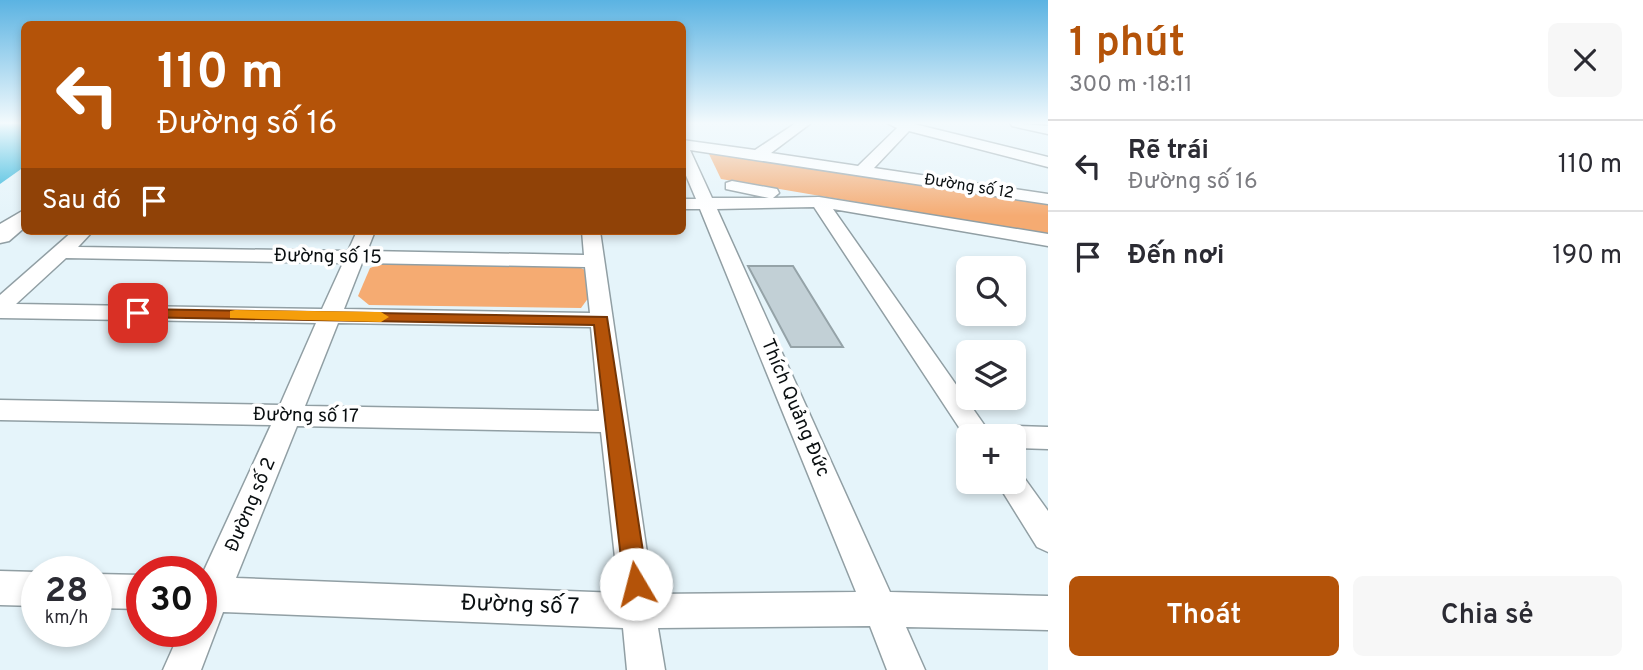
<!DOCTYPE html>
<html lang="vi">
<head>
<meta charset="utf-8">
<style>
  :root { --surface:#fff; --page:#f7f7f7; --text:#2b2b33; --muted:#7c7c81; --line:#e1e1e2; --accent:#b45309 }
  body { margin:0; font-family:Overpass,sans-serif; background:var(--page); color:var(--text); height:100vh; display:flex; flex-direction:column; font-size:26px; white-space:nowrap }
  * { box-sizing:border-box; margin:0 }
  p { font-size:23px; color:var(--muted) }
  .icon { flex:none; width:38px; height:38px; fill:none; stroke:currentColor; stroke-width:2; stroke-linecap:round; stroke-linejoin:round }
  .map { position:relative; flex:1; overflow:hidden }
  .sheet { display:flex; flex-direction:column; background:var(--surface); width:595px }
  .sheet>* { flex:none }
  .hud { position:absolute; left:21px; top:21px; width:665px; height:214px; border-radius:10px; box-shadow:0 4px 10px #0003; background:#b45309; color:#fff; overflow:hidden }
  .tools { position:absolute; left:956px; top:256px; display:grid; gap:14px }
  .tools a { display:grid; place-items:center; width:70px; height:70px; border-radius:10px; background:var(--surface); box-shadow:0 4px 10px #0003; font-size:35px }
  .speed { position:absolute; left:21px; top:556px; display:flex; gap:14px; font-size:35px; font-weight:700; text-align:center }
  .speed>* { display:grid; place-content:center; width:91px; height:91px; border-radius:50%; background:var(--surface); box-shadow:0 4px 10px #0003; line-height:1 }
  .speed small { font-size:18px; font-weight:400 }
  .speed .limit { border:10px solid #d22; background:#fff; color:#111 }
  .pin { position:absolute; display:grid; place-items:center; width:60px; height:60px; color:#fff; margin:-30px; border-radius:14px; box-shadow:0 4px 10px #0006 }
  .me { position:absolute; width:77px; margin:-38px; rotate:352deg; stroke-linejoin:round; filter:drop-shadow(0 0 5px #0008) }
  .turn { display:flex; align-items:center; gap:24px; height:147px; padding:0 21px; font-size:32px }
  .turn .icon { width:91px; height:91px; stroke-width:2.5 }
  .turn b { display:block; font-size:49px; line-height:60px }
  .then { display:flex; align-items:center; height:66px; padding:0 21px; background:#0003; gap:14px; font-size:26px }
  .round { display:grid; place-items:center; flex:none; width:74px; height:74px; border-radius:10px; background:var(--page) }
  .headline { display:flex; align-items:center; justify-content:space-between; height:119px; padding:0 21px }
  h1 { font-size:42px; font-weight:600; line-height:52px; color:var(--accent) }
  .primary-button { display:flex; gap:14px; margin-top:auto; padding:14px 21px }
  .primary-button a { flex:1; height:80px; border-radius:10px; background:var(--accent); color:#fff; font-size:28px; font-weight:600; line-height:80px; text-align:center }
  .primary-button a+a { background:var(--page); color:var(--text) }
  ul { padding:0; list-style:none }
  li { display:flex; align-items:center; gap:21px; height:91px; padding:0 21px; border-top:2px solid var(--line) }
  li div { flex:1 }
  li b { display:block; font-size:26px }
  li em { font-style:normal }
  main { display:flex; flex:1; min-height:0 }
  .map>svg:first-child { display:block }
  .green { fill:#f5ab72 }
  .water { fill:#27b2d9 }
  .building { fill:#c2d0d6; stroke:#95a3a8; stroke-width:2 }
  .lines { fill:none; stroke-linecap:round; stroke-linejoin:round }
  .minor-casing { stroke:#919fa4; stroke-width:3 }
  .major-casing { stroke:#919fa4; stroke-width:3 }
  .minor { fill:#fff; fill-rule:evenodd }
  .major { fill:#fff; fill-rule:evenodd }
  .route { fill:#b45309; stroke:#753606; stroke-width:2 }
  .slow { fill:#f59e0b }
  .labels { text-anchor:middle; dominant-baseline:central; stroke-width:7; stroke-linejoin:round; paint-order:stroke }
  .far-street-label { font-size:16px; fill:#0a0f11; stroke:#fff }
  .street-label { font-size:19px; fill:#0a0f11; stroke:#fff }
  .near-street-label { font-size:23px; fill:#0a0f11; stroke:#fff }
</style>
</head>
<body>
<main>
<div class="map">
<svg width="1048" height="670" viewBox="0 0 1048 670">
  <rect width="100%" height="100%" fill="#e5f4fa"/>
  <g class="green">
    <path d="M 712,151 L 1048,204 L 1048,235 L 721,179 L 709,154 Z"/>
    <path d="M 383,263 L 577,266 L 587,271 L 589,297 L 581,308 L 369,305 L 358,296 L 370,268 Z"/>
  </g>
  <path class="water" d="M 0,123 L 24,123 L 24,167 L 0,184 Z"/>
  <path class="building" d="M 748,266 L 793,266 L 843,347 L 791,347 Z"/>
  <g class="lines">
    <defs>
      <g id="minor">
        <path d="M 796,123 L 811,123 L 771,153 L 858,166 L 897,128 L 887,123 L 910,123 L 1048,157 L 1048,167 L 909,131 L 874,168 L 1048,194 L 1048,204 L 690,150 L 712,198 L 769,198 L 726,189 L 726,183 L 732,181 L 777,189 L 779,193 L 773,198 L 819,197 L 1048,234 L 1048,246 L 833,209 L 992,436 L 968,436 L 968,441 L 814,207 L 717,209 L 890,592 L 1048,596 L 1048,630 L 906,627 L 925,670 L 887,670 L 870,626 L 658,628 L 665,670 L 627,670 L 623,628 L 223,612 L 201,670 L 163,670 L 180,632 L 201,632 L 201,577 L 271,425 L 0,420 L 0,400 L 280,405 L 316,323 L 0,318 L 0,295 L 73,231 L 93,231 L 78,247 L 348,251 L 357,231 L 375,231 L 367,251 L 584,255 L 582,231 L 600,231 L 653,594 L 856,592 L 700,209 L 682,209 L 682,199 L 696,199 L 682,166 L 682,140 L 755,150 ZM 66,258 L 343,263 L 322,309 L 16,304 ZM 362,263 L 585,267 L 590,313 L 344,309 ZM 338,323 L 591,327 L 599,411 L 305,406 ZM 297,426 L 601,432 L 619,593 L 236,578 Z"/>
        <path d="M 1010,123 L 1048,126 L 1048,134 L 1012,126 Z"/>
        <path d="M 1013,426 L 1048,427 L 1048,449 L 1013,448 L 1013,436 L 1000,436 L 1003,429 Z"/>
        <path d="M 1013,470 L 1020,472 L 1048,511 L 1048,552 L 1037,547 L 996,481 L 1013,481 Z"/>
        <path d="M 0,571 L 37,572 L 37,606 L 0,605 Z"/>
        <path d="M 96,574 L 142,575 L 142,609 L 96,608 Z"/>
      </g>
      <path id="major" d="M 24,210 L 24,228 L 9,241 L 0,243 L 0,224 Z"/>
    </defs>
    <use href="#minor" class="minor-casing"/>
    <use href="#major" class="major-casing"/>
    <use href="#minor" class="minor"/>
    <use href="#major" class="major"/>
  </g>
  <linearGradient id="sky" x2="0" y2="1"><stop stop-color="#5bb3e2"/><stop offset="0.57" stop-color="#f3fafd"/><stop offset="1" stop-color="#f3fafd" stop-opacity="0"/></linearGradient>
  <rect width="1048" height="216" fill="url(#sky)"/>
  <path class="route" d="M 138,309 L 607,317 L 648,584 L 644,592 L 636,596 L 628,592 L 624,584 L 594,325 L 133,317 L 130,313 Z"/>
  <path class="slow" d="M 235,310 L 381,312 L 389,317 L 381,322 L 230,318 L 230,311 Z"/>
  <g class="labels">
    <g class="far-street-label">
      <text transform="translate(969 187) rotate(9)">Đường số 12</text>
    </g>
    <g class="street-label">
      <text transform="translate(328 257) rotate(1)">Đường số 15</text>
      <text transform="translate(795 408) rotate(67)">Thích Quảng Đức</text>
      <text transform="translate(306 416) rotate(1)">Đường số 17</text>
      <text transform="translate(251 505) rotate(-67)">Đường số 2</text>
    </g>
    <g class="near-street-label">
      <text transform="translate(520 606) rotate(2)">Đường số 7</text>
    </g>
  </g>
</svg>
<div class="tools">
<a><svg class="icon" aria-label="search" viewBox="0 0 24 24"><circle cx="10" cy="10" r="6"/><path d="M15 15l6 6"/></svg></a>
<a><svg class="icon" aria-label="layers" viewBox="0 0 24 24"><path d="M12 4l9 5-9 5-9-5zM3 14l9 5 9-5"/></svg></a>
<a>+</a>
</div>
<div class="speed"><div>28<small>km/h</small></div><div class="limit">30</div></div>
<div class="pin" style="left:138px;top:313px;background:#d93025"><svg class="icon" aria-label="arrive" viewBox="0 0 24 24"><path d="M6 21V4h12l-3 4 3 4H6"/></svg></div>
<svg class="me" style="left:636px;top:584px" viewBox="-20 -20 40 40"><circle r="19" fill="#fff"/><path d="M0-13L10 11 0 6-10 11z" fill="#b45309"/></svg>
<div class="hud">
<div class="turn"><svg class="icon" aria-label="left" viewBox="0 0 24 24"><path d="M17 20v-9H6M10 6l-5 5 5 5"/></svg><div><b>110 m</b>Đường số 16</div></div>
<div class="then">Sau đó<svg class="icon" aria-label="arrive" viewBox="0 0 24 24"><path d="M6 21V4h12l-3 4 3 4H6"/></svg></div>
</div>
</div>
<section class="sheet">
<div class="headline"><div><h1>1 phút</h1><p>300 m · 18:11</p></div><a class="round"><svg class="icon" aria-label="close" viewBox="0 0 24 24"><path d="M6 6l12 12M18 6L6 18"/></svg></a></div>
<ul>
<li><svg class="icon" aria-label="left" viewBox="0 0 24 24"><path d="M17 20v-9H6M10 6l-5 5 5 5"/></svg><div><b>Rẽ trái</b><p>Đường số 16</p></div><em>110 m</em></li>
<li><svg class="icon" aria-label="arrive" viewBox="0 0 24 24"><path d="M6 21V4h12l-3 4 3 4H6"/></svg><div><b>Đến nơi</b></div><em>190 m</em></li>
</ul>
<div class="primary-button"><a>Thoát</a><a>Chia sẻ</a></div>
</section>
</main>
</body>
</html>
